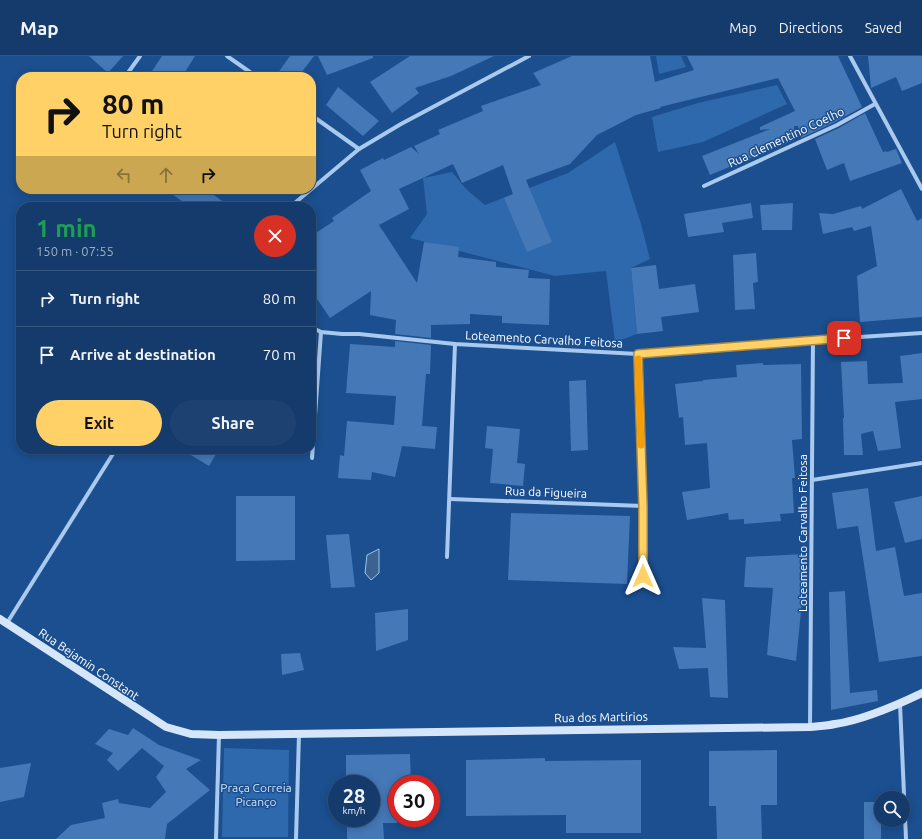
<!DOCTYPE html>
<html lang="en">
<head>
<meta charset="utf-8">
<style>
  :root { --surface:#143b6b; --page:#1d4271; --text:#f1f3f6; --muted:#9dadc1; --line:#33557e; --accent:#ffd166 }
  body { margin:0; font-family:Ubuntu,sans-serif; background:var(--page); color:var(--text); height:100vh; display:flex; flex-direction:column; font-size:15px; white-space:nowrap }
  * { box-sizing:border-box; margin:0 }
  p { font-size:13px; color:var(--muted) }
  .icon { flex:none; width:22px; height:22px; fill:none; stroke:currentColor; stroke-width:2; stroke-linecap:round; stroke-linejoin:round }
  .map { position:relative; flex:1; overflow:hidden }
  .panel { position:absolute; left:16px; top:146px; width:300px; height:252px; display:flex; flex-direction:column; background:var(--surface); border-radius:16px; box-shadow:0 2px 10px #0003,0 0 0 1px var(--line) }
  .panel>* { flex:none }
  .top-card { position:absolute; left:16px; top:16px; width:300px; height:122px; border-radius:16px; box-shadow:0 2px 10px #0003,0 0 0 1px var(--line); background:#ffd166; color:#111; overflow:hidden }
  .controls { position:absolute; left:874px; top:735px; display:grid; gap:8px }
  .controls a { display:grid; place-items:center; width:36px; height:36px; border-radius:50%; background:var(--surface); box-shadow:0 2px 10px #0003,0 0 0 1px var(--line); font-size:20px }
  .speed { position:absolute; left:328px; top:719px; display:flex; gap:8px; font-size:20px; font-weight:700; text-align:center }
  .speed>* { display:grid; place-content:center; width:52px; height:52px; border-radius:50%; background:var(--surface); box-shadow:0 2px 10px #0003,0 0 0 1px var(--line); line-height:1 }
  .speed small { font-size:10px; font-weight:400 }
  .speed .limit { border:6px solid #d22; background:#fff; color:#111 }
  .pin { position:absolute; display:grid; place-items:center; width:34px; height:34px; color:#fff; margin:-17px; border-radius:8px; box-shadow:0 2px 6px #0006 }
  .me { position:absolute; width:44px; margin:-22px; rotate:0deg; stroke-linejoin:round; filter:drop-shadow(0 0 3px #0008) }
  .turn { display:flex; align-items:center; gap:14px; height:84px; padding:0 20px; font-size:18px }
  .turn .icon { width:52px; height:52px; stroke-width:2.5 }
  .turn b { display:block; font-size:28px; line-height:34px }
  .lanes { display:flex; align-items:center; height:38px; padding:0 20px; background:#0003; justify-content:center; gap:20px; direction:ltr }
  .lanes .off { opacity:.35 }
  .round { display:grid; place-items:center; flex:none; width:42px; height:42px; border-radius:21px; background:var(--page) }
  .summary { display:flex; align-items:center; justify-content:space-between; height:68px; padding:0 20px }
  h1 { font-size:24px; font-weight:600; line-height:30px; color:#1e9e55 }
  .action { display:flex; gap:8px; margin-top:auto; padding:8px 20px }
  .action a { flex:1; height:46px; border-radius:24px; background:var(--accent); color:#111; font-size:16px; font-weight:600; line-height:46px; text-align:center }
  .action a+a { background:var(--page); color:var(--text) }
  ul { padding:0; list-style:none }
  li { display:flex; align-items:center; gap:12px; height:56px; padding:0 20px; border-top:1px solid var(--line) }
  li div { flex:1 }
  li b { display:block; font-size:15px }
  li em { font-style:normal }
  header { display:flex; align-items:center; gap:24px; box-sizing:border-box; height:56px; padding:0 20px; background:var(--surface); border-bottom:1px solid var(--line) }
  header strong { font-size:19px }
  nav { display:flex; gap:22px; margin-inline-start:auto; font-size:14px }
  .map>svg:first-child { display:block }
  .green { fill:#2e69ad }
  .water { fill:#3c6290; stroke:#9cc4f0 }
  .building { fill:#4478b7 }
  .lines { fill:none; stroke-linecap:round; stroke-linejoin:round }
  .street { stroke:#a9c9ee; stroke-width:4 }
  .secondary { stroke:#d6e6fa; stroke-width:8 }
  .route-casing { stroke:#a68842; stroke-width:10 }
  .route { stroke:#ffd166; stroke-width:7 }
  .slow { stroke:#f59e0b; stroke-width:7 }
  .labels { text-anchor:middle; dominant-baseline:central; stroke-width:3; stroke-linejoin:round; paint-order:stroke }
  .street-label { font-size:12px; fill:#fff; stroke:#1b4f8f }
  .park-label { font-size:12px; fill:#cfe3fa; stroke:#1b4f8f }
</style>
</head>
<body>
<header>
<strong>Map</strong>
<nav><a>Map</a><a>Directions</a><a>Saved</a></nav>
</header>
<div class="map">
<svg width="922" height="783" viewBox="0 0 922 783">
  <rect width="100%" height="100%" fill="#1b4f8f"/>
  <g class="green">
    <path d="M 656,0 L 681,0 L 686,11 L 659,18 Z"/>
    <path d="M 777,29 L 787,48 L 703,86 L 658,96 L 652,61 L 698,47 Z"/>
    <path d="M 615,86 L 641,168 L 650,203 L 631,212 L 637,278 L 615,286 L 606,215 L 555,220 L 410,182 L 427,158 L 423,122 L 452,116 L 467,134 L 485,149 L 568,117 Z"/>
    <path d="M 224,692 L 289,694 L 288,781 L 222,781 Z"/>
  </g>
  <path class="water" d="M 379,493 L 379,517 L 371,524 L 365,517 L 367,499 Z"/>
  <g class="building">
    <path d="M 89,0 L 123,0 L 108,17 Z"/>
    <path d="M 162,0 L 195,0 L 182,21 L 148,21 Z"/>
    <path d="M 290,0 L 314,0 L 298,21 L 275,21 Z"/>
    <path d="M 318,0 L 373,0 L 373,2 L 327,19 Z"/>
    <path d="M 410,0 L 494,0 L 451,20 L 415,32 L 419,37 L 392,57 L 370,26 Z"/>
    <path d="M 572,0 L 650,0 L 655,26 L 694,14 L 687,0 L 838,0 L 862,51 L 835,66 L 801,82 L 798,70 L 794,70 L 794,84 L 710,119 L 702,100 L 770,73 L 760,74 L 760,71 L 795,55 L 778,22 L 660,51 L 661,52 L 636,59 L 597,79 L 570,108 L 526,124 L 552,186 L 527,196 L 504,142 L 513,138 L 503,109 L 462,127 L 453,108 L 399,133 L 409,153 L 379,169 L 417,227 L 424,186 L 459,191 L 458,201 L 496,206 L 496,211 L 529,214 L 528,222 L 550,223 L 549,269 L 502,267 L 502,260 L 470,258 L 470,268 L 431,269 L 431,282 L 395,278 L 396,264 L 370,259 L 371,235 L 330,262 L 311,234 L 311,180 L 334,165 L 332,162 L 371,135 L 360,114 L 383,102 L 384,104 L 411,91 L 419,98 L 414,90 L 440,78 L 438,74 L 483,55 L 481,50 L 541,29 L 533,17 Z"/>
    <path d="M 868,0 L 922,0 L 922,27 L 902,35 L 896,21 L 871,32 Z"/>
    <path d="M 338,31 L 379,65 L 363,80 L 326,49 Z"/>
    <path d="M 865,57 L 883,96 L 886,95 L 887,96 L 896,93 L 902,107 L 850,125 L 844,107 L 827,114 L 815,83 L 839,72 Z"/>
    <path d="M 165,133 L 206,133 L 230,151 L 190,151 Z"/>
    <path d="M 901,133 L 917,165 L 922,162 L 922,261 L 860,266 L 857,220 L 877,210 L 871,170 L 854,175 L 852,171 L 823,178 L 819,157 L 833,158 L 861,150 L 862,153 Z"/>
    <path d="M 751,147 L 753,162 L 722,167 L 724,176 L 688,181 L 684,158 Z"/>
    <path d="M 793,147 L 792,174 L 762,174 L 760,149 Z"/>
    <path d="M 756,197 L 758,226 L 753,227 L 755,253 L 735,254 L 733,199 Z"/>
    <path d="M 656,209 L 659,233 L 695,228 L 699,256 L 661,261 L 663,275 L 637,278 L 631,212 Z"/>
    <path d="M 395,285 L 431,289 L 430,318 L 426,318 L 422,370 L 437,371 L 435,393 L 402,390 L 395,421 L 372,416 L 371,424 L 338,422 L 340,399 L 344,400 L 347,365 L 394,369 L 396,340 L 346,337 L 350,288 L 395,291 Z"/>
    <path d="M 922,297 L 922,343 L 895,346 L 901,392 L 878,395 L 873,375 L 861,378 L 863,399 L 844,399 L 843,362 L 844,362 L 841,306 L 867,305 L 868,328 L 903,327 L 900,300 Z"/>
    <path d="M 763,307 L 763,309 L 801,308 L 802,383 L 792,384 L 795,422 L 792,422 L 794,457 L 780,458 L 781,465 L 744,468 L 744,463 L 729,464 L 728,457 L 687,464 L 682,436 L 710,432 L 707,387 L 685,389 L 683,361 L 679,362 L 675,328 L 703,325 L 703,324 L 737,321 L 736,309 Z"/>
    <path d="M 586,324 L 588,394 L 571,395 L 569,325 Z"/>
    <path d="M 487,370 L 520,373 L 517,407 L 525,408 L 523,430 L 490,427 L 493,393 L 485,392 Z"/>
    <path d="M 181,393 L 219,393 L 209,410 Z"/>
    <path d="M 868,432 L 876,495 L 895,491 L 904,540 L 922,537 L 922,600 L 879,606 L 858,470 L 837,473 L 832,437 Z"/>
    <path d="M 236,440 L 295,440 L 295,504 L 236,505 Z"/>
    <path d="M 922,440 L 922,483 L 905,487 L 894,446 Z"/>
    <path d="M 511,457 L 630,460 L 627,528 L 508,524 Z"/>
    <path d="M 349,478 L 355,531 L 331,532 L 326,479 Z"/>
    <path d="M 804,498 L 803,536 L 796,605 L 767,599 L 773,532 L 744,531 L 746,501 Z"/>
    <path d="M 845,535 L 850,637 L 877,634 L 878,645 L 831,654 L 829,536 Z"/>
    <path d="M 702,542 L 725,544 L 728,642 L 710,641 L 708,612 L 679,613 L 673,591 L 706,592 Z"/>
    <path d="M 408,553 L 408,584 L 376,595 L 375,557 Z"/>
    <path d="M 300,597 L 304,614 L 282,619 L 281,598 Z"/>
    <path d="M 133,672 L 159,689 L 201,704 L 186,713 L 210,734 L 167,768 L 165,783 L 56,783 L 71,769 L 105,762 L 102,747 L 118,743 L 119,747 L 150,752 L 166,736 L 156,721 L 164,710 L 142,692 L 118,715 L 107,704 L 113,697 L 95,688 L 109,673 L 128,679 Z"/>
    <path d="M 777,694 L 777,749 L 761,749 L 762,783 L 717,783 L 716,750 L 709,750 L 709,695 Z"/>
    <path d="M 410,698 L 411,728 L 397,728 L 397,767 L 383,767 L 384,783 L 347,783 L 347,762 L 371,762 L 371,728 L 346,728 L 346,699 Z"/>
    <path d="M 545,702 L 545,705 L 641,704 L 641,777 L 566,777 L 566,759 L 466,760 L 466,704 Z"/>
    <path d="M 31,707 L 24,741 L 0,746 L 0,712 Z"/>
    <rect x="864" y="746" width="17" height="37"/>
  </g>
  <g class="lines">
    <g class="street">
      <path d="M 227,0 L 257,21"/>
      <path d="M 850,0 L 922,133"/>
      <path d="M 125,21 L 140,0"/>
      <path d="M 311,59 L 359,93"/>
      <path d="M 704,130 L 837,69 L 875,48"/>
      <path d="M 290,151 L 359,93 L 401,68 L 529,0"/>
      <path d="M 311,271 L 321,276 L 342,278 L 359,278 L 455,288 L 638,298 L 813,284 L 922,277"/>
      <path d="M 638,298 L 643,450 L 643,520"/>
      <path d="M 312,402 L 321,276"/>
      <path d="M 812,424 L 922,407"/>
      <path d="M 450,443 L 643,450"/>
      <path d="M 447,501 L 455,288"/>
      <path d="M 7,567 L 116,393"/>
      <path d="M 900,648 L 906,783"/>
      <path d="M 810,671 L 813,284"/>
      <path d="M 216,783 L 219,679"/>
      <path d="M 296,783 L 299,678"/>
    </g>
    <path class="secondary" d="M 0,563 L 166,671 L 191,678 L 219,679 L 810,671 C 818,670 826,670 835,668 C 862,664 897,649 922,637"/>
  </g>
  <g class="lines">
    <defs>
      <path id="route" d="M 643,520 L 643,450 L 638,298 L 844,282"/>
    </defs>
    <use href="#route" class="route-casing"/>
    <use href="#route" class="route"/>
    <path class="slow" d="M 638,303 L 641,389"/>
  </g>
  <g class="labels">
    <g class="street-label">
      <text transform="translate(786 81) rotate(-25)">Rua Clementino Coelho</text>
      <text transform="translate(544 283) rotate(3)">Loteamento Carvalho Feitosa</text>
      <text transform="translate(546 436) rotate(2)">Rua da Figueira</text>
      <text transform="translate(802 477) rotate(-90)">Loteamento Carvalho Feitosa</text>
      <text transform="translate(89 608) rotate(34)">Rua Bejamin Constant</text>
      <text transform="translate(601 661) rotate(-1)">Rua dos Martirios</text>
    </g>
    <g class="park-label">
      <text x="256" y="731">Praça Correia<tspan x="256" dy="14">Picanço</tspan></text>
    </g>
  </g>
</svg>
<div class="controls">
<a><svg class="icon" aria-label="search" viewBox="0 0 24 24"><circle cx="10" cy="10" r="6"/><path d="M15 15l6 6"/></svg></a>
</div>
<div class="speed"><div>28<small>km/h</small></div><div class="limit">30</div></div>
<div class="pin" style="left:844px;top:282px;background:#d93025"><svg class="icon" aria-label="arrive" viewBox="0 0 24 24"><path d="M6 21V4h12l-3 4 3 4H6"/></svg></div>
<svg class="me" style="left:643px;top:520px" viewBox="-20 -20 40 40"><path d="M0-17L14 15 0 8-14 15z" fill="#ffd166" stroke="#fff" stroke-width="4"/></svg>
<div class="top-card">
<div class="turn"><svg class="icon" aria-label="right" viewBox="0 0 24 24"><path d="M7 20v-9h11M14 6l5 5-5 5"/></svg><div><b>80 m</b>Turn right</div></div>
<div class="lanes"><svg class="icon off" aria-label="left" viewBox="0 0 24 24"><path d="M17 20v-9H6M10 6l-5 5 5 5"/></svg><svg class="icon off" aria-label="ahead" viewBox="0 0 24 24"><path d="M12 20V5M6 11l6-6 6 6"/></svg><svg class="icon" aria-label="right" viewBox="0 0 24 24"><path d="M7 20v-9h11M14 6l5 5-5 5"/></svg></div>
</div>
<section class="panel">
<div class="summary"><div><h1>1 min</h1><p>150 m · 07:55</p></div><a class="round" style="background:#d93025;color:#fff"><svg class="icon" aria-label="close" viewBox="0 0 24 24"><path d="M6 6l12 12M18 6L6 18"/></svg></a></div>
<ul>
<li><svg class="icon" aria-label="right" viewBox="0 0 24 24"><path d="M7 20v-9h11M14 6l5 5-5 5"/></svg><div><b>Turn right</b></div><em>80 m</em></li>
<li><svg class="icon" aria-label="arrive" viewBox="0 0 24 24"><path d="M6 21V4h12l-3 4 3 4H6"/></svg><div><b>Arrive at destination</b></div><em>70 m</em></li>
</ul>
<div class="action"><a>Exit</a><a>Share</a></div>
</section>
</div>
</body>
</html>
